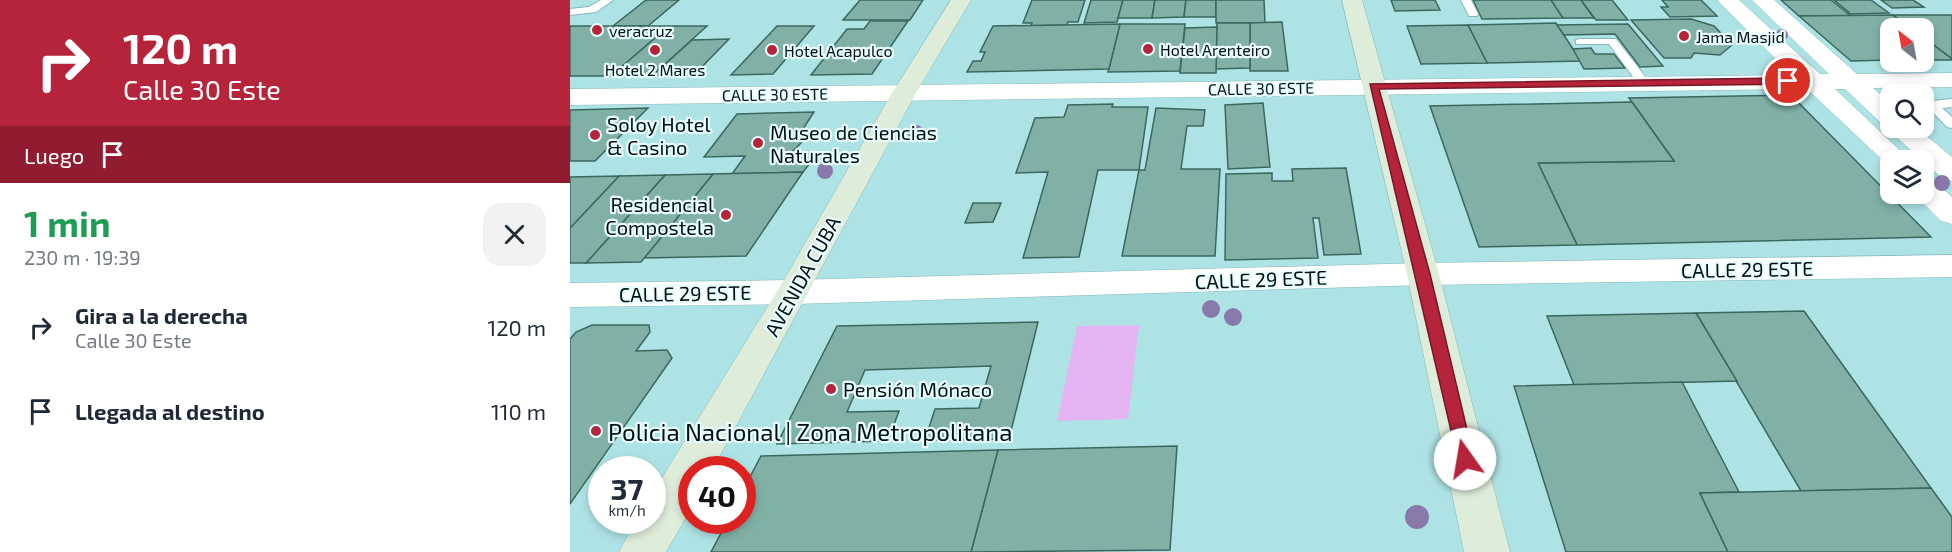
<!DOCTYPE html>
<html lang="es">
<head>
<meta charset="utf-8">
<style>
  :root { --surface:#fff; --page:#f2f2f3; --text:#1f2937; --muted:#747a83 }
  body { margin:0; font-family:"Exo 2",sans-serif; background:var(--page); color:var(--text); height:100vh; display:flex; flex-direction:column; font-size:22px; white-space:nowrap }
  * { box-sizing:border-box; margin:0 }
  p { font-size:20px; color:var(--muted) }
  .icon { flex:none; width:33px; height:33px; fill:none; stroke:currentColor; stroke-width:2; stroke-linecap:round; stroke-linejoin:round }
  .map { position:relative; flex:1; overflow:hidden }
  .details { display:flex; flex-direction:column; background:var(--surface); width:570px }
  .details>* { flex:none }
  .hud { background:#b6243b; color:#fff; overflow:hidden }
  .needle { width:39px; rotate:329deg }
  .controls { position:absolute; left:1310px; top:18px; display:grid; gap:12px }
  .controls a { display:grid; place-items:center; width:54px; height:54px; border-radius:12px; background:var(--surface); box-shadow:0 3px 9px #0003; font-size:30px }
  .speed { position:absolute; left:18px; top:456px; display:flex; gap:12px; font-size:30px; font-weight:700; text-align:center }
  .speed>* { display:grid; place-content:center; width:78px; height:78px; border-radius:50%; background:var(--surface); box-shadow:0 3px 9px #0003; line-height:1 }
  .speed small { font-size:15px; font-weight:400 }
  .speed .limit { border:9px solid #d22; background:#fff; color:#111 }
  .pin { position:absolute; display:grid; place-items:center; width:51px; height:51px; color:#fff; margin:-26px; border:3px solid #fff; border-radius:50%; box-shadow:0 2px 6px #0007 }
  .me { position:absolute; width:66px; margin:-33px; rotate:347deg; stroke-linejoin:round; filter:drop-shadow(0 0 4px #0008) }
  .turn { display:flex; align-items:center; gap:21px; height:126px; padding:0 24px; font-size:27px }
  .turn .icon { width:78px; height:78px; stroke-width:2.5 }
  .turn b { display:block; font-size:42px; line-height:51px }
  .then { display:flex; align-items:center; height:57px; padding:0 24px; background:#0003; gap:12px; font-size:22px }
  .round { display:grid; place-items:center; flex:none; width:63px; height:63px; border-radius:18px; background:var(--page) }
  .overview { display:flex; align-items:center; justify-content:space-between; height:102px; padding:0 24px }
  h1 { font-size:36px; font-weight:700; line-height:45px; color:#1e9e55 }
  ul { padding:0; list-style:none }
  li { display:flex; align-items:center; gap:18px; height:84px; padding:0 24px }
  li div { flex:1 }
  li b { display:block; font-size:22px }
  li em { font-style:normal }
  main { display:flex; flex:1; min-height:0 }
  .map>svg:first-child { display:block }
  .green { fill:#e5b5f3 }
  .building { fill:#81b1a6; stroke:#39685e; stroke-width:1.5 }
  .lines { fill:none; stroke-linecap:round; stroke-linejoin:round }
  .lane-casing { stroke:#85b9bb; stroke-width:2 }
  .street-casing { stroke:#85b9bb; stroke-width:1 }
  .secondary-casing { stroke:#85b9bb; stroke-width:1 }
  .lane { fill:#fff; fill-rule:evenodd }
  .street { fill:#fff; fill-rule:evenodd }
  .secondary { fill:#deedda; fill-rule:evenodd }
  .tree { fill:#8879aa }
  .route { fill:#b6243b; stroke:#761726; stroke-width:1.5 }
  .poi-dot { fill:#b6243b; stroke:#e9fdfe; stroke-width:2 }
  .labels { text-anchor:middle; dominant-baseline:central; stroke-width:4.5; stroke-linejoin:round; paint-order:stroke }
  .far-poi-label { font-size:16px; fill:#001112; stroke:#e9fdfe; text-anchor:start }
  .far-street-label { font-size:16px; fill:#001112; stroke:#e9fdfe }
  .poi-label { font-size:20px; fill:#001112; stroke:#e9fdfe; text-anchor:start }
  .street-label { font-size:20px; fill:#001112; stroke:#e9fdfe }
  .near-poi-label { font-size:24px; fill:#001112; stroke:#e9fdfe; text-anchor:start }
</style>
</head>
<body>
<main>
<section class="details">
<div class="hud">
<div class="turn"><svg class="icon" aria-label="right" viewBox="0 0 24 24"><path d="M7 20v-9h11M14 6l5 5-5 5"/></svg><div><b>120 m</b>Calle 30 Este</div></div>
<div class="then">Luego<svg class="icon" aria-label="arrive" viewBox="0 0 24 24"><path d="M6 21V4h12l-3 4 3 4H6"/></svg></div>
</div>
<div class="overview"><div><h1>1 min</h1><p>230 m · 19:39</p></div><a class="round"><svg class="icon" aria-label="close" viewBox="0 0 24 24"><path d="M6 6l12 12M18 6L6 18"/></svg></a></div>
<ul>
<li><svg class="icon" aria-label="right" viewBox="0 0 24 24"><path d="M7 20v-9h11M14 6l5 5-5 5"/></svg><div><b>Gira a la derecha</b><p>Calle 30 Este</p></div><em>120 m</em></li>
<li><svg class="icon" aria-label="arrive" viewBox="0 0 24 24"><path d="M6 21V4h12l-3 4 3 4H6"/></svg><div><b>Llegada al destino</b></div><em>110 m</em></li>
</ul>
</section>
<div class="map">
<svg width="1382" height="552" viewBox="0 0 1382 552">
  <rect width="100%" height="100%" fill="#aee3e5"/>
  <path class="green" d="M 569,325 L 558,419 L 487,421 L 507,326 Z"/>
  <g class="building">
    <path d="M 76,0 L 109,0 L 78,26 L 43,26 Z"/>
    <path d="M 290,0 L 353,0 L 340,20 L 273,20 Z"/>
    <path d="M 462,0 L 515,0 L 508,22 L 498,22 L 497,25 L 461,26 L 462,23 L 453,23 Z"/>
    <path d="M 521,0 L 553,0 L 547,22 L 514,23 Z"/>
    <path d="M 553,0 L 585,0 L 582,18 L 548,18 Z"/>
    <path d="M 585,0 L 616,0 L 614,17 L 582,18 Z"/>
    <path d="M 616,0 L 646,0 L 646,17 L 614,17 Z"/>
    <path d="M 646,0 L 694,0 L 695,23 L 646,23 Z"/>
    <path d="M 821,0 L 865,0 L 870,10 L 825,11 Z"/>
    <path d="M 903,0 L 981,0 L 993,18 L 912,19 Z"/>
    <path d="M 981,0 L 1011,0 L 1024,18 L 993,18 Z"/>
    <path d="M 1011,0 L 1042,0 L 1058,20 L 1026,20 Z"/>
    <path d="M 1092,0 L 1131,0 L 1147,16 L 1100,17 L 1091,7 L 1098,7 Z"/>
    <path d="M 1211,0 L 1261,0 L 1281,16 L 1229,16 Z"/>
    <path d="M 1264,0 L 1301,0 L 1319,13 L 1281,14 Z"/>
    <path d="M 1311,0 L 1343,0 L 1354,7 L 1322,8 Z"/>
    <path d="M 1323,15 L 1341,28 L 1320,28 L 1320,60 L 1281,61 L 1229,16 Z"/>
    <path d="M 1323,15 L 1382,15 L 1382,59 L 1353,37 L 1353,28 L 1341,28 Z"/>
    <path d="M 1121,19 L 1144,26 L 1162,45 L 1150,55 L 1124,53 L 1121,58 L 1094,58 L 1061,20 Z"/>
    <path d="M 300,21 L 338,21 L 302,74 L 241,75 L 277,29 L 294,29 Z"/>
    <path d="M 712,22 L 718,71 L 680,71 L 680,23 Z"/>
    <path d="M 647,23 L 680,23 L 680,68 L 645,69 Z"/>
    <path d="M 986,23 L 1011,61 L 917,63 L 898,25 Z"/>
    <path d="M 550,24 L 615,24 L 610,71 L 538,72 Z"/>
    <path d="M 550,24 L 539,69 L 397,72 L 403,61 L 411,61 L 415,52 L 410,52 L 423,26 Z"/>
    <path d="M 1058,24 L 1093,66 L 1070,67 L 1045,34 L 994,35 L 987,25 Z"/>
    <path d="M 898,25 L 917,63 L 851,64 L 837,26 Z"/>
    <path d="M 0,26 L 99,26 L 41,76 L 0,76 Z"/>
    <path d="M 99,26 L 137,26 L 83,75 L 41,76 Z"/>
    <path d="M 207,26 L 244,26 L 203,74 L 161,75 Z"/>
    <path d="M 647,27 L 646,73 L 610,73 L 615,28 Z"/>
    <path d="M 1353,37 L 1382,59 L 1382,60 L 1353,60 Z"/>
    <path d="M 159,39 L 124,75 L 83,75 L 122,40 Z"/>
    <path d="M 1021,48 L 1025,54 L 1044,54 L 1055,68 L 1014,69 L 1003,49 Z"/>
    <path d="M 1221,95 L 1361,237 L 1007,245 L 968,163 L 1104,161 L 1059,98 Z"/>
    <path d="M 1062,102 L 1104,161 L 968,163 L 1007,245 L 909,247 L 860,106 Z"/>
    <path d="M 693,103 L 700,167 L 658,169 L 655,105 Z"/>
    <path d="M 543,104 L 542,107 L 578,107 L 569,170 L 528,170 L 509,257 L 453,258 L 478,172 L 446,173 L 465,118 L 494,117 L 498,105 Z"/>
    <path d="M 78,108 L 25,161 L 0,161 L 0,110 Z"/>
    <path d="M 586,108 L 635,110 L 633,126 L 617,126 L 611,169 L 650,169 L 645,256 L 552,256 L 569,170 L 575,170 Z"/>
    <path d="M 244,112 L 229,135 L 233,141 L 220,154 L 247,154 L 233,172 L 162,174 L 175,156 L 134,157 L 167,114 Z"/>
    <path d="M 776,168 L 791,254 L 754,255 L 749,218 L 743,218 L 748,258 L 655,260 L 656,174 L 702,173 L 702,181 L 723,181 L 722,169 Z"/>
    <path d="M 233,172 L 176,256 L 74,258 L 143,174 Z"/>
    <path d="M 143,174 L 71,262 L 16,263 L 95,175 Z"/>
    <path d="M 95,175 L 16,263 L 0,263 L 0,228 L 49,176 Z"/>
    <path d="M 49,176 L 0,228 L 0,177 Z"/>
    <path d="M 403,203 L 431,203 L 423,222 L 395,223 Z"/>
    <path d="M 1234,311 L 1361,488 L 1231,491 L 1126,313 Z"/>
    <path d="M 1126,313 L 1167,381 L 1004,385 L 977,316 Z"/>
    <path d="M 468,322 L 439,439 L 355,440 L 365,409 L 409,408 L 421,366 L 295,370 L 277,412 L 329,411 L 318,441 L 207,444 L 267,326 Z"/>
    <path d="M 22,325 L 79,325 L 80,332 L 66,351 L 97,350 L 102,358 L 0,504 L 0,339 L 6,332 Z"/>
    <path d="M 1112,382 L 1169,492 L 1130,493 L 1158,552 L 996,552 L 944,386 Z"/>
    <path d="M 607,446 L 600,550 L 401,552 L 428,450 Z"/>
    <path d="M 428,450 L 401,552 L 141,552 L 158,520 L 172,520 L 172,492 L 191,456 Z"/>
    <path d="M 1361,488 L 1382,517 L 1382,552 L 1158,552 L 1130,493 Z"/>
  </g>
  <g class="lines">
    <defs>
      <g id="lane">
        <path d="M 31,0 L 43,0 L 26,12 L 0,15 L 0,9 L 19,7 Z"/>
        <path d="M 891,0 L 901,0 L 908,14 L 907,16 L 899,16 Z"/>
        <path d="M 1010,39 L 1046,39 L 1080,83 L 1078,86 L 1070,86 L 1039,44 L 1006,44 L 1006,40 Z"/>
        <path d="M 1382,99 L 1382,107 L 1372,108 L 1382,117 L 1382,128 L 1377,127 L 1356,105 L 1362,101 Z"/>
      </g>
      <g id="street">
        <path d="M 1147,0 L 1169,0 L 1250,74 L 1259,74 L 1182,0 L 1204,0 L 1287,74 L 1382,73 L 1382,87 L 1303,88 L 1320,103 L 1320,125 L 1311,123 L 1275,89 L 1265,89 L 1340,160 L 1320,160 L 1320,167 L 1237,89 L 0,105 L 0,89 L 1222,75 Z"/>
        <path d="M 1320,126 L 1347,128 L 1382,157 L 1382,181 L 1372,178 L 1323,134 Z"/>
        <path d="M 1353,177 L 1363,180 L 1382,197 L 1382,224 L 1371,221 L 1344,194 L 1353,194 Z"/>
        <path d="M 1382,255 L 1382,277 L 853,285 L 224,304 L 0,307 L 0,283 L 224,280 L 853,263 Z"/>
      </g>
      <g id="secondary">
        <path d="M 381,0 L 401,0 L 346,93 L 142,470 L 122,470 L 122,507 L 96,552 L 49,552 L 66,520 L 82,520 L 82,494 L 211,285 L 322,93 Z"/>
        <path d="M 772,0 L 792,0 L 869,274 L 940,552 L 894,552 L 837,274 Z"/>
      </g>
    </defs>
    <use href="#lane" class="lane-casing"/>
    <use href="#street" class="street-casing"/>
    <use href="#secondary" class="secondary-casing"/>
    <use href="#lane" class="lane"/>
    <use href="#street" class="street"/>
    <use href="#secondary" class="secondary"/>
  </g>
  <g class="tree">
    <circle cx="1212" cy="35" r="6"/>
    <circle cx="346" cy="133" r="8"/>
    <circle cx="255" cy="171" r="8"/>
    <circle cx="1372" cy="183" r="8"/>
    <circle cx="641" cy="309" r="9"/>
    <circle cx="663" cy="317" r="9"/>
    <circle cx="847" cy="517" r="12"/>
  </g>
  <path class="route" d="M 1218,78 L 1221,79 L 1221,84 L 809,89 L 860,274 L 904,459 L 901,465 L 895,467 L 889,465 L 800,84 Z"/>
  <g class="poi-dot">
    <circle cx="27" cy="30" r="6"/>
    <circle cx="1114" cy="36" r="6"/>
    <circle cx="578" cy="49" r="6"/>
    <circle cx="85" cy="50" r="6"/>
    <circle cx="202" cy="50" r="6"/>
    <circle cx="25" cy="135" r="6"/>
    <circle cx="188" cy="143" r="6"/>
    <circle cx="156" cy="215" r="6"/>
    <circle cx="261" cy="389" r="6"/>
    <circle cx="26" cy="431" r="6"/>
  </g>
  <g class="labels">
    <g class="far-poi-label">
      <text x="39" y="30">veracruz</text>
      <text x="1126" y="36">Jama Masjid</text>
      <text x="590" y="49">Hotel Arenteiro</text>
      <text x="214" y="50">Hotel Acapulco</text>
      <text x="85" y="69" text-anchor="middle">Hotel 2 Mares</text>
    </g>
    <g class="far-street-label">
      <text transform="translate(691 88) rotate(-1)">CALLE 30 ESTE</text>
      <text transform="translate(205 94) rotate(-1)">CALLE 30 ESTE</text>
    </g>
    <g class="poi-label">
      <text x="37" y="124">Soloy Hotel<tspan x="37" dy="23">&amp; Casino</tspan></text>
      <text x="200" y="132">Museo de Ciencias<tspan x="200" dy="23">Naturales</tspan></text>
      <text x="144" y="204" text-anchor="end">Residencial<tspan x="144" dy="23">Compostela</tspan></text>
      <text x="273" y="389">Pensión Mónaco</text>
    </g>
    <g class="street-label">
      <text transform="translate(1177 269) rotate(-1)">CALLE 29 ESTE</text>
      <text transform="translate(232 276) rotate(-61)">AVENIDA CUBA</text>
      <text transform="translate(691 279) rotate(-2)">CALLE 29 ESTE</text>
      <text transform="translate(115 293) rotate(-1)">CALLE 29 ESTE</text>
    </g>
    <g class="near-poi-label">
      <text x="38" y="431">Policia Nacional | Zona Metropolitana</text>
    </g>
  </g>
</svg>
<div class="controls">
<a><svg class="needle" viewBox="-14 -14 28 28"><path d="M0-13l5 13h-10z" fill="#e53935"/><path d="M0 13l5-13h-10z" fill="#747a83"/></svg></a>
<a><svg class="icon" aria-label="search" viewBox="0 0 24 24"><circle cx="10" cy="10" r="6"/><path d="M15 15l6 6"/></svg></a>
<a><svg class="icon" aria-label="layers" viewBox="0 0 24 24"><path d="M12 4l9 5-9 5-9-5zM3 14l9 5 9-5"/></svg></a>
</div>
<div class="speed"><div>37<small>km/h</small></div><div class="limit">40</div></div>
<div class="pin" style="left:1218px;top:81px;background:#d93025"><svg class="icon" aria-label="arrive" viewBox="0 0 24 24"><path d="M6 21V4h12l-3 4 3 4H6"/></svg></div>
<svg class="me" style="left:895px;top:459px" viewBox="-20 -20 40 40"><circle r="19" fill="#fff"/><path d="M0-13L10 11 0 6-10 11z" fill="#b6243b"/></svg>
</div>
</main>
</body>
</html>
